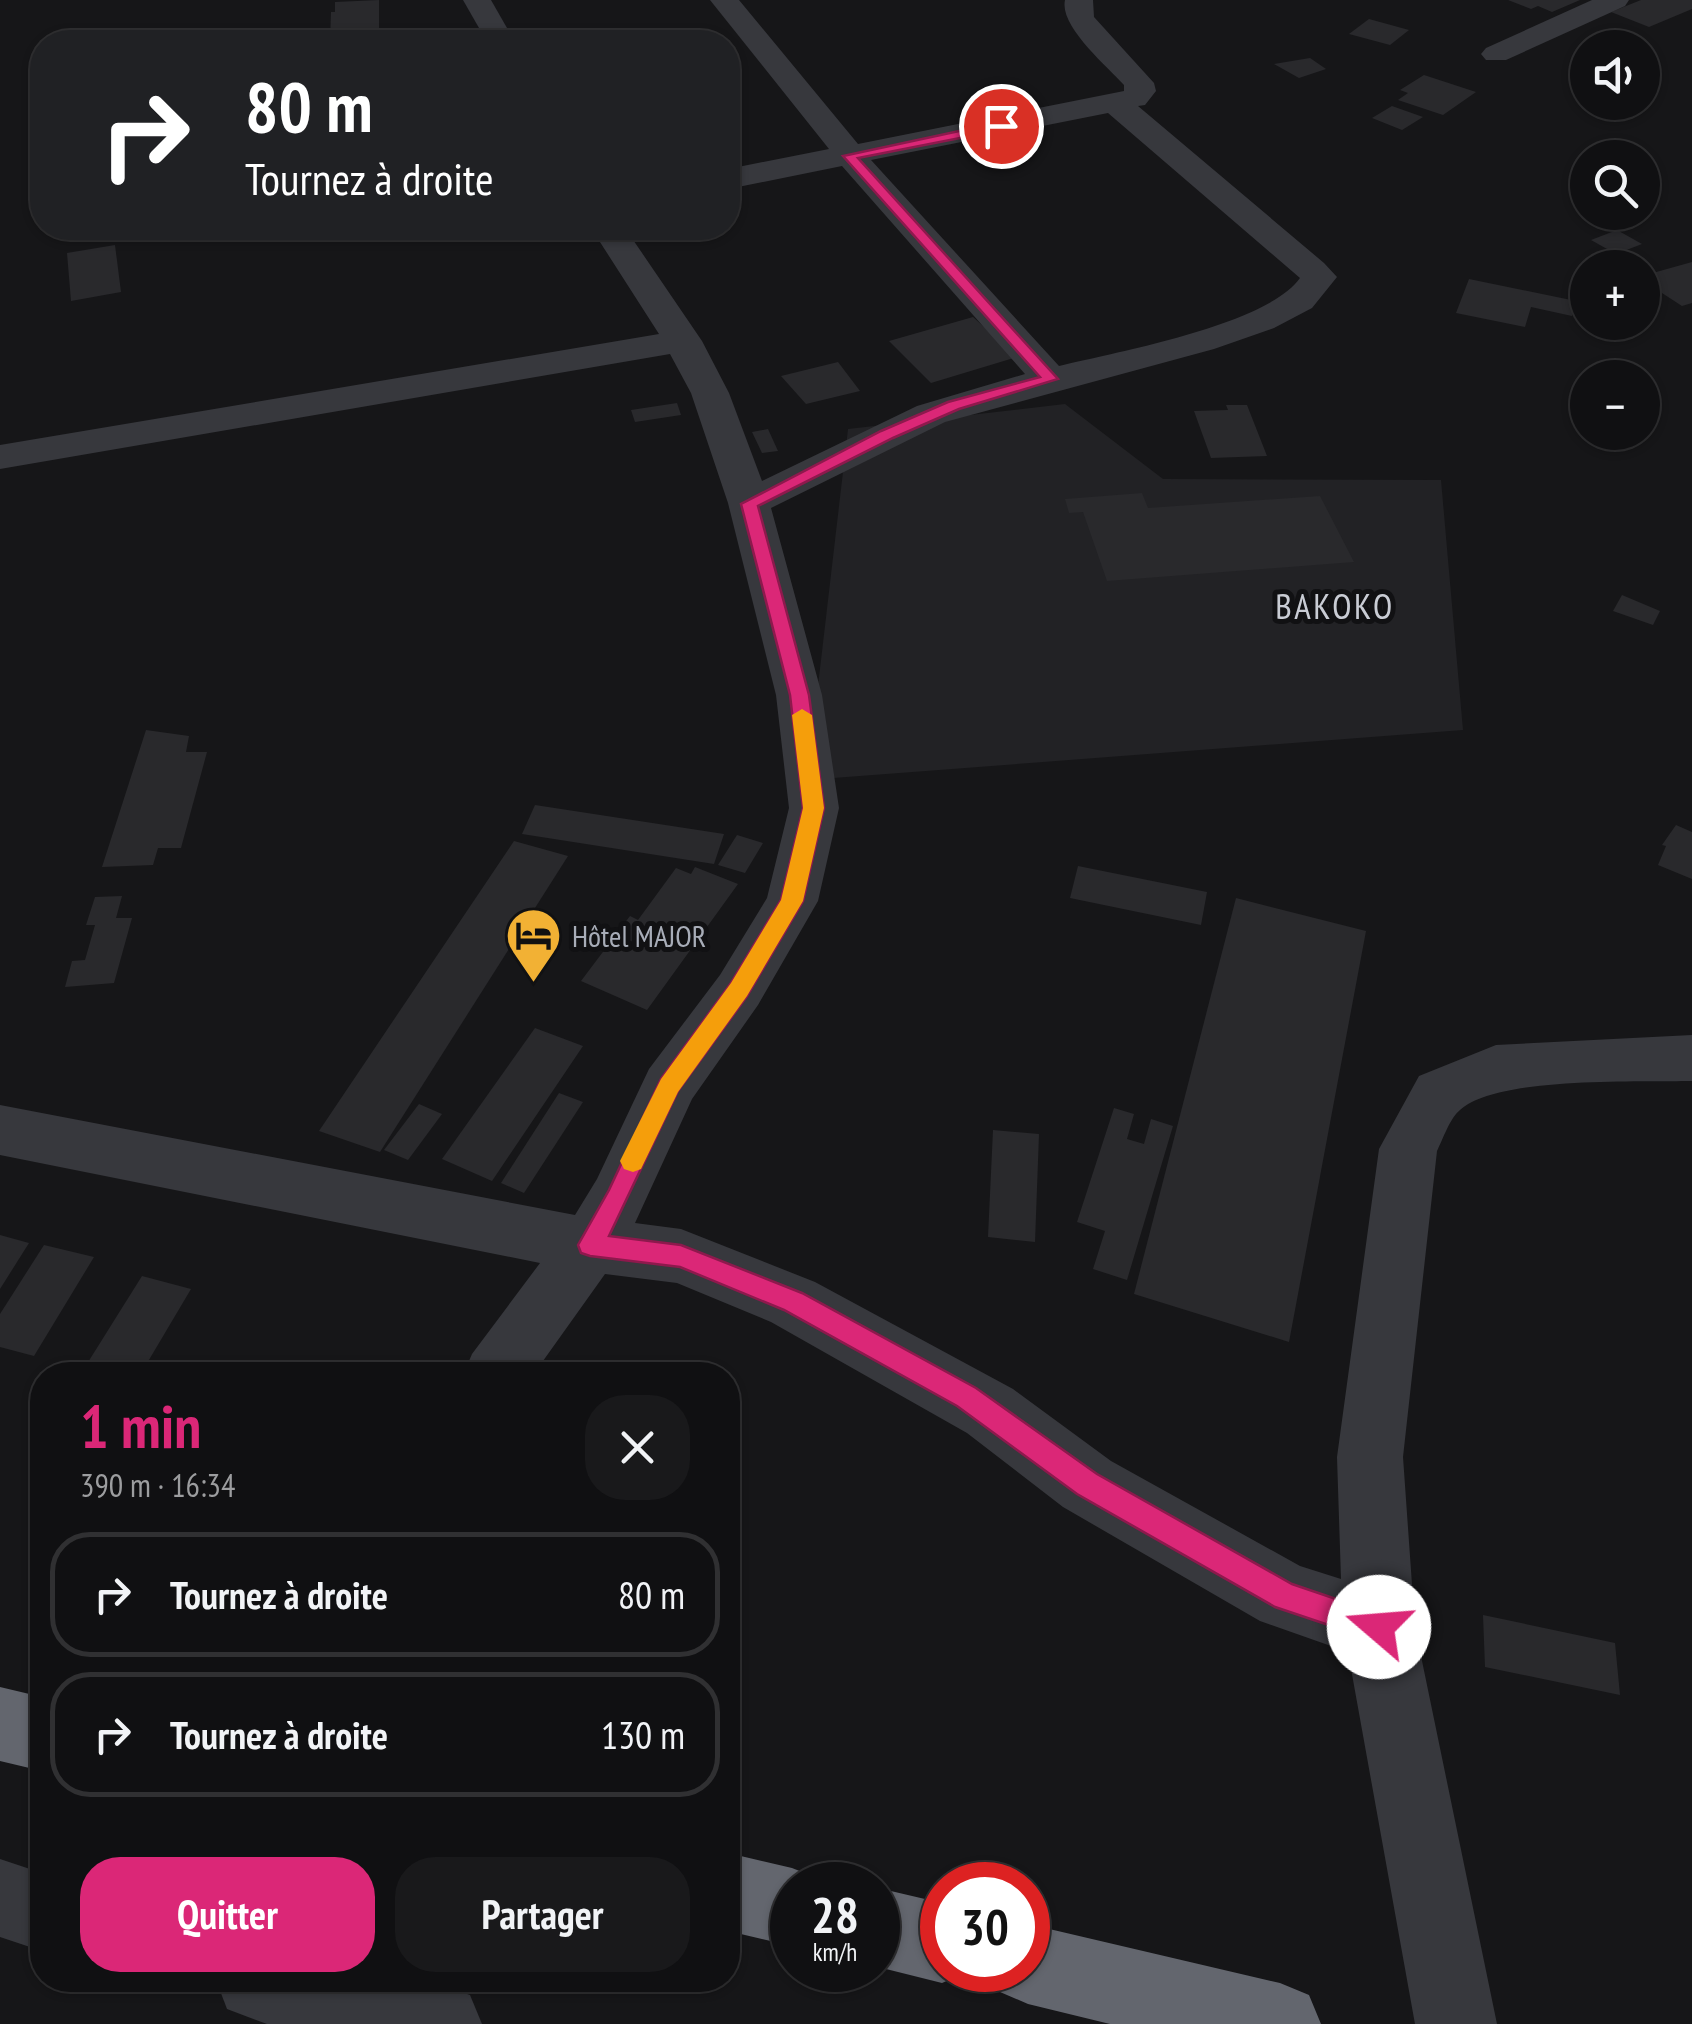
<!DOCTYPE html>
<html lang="fr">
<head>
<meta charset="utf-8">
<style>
  :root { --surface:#101012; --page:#19191b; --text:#f1f3f6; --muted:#9c9d9f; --line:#303032; --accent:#db2777 }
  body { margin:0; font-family:"PT Sans Narrow",sans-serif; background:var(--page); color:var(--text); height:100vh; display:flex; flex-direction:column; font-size:38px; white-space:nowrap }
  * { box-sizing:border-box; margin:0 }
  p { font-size:32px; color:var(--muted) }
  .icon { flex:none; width:55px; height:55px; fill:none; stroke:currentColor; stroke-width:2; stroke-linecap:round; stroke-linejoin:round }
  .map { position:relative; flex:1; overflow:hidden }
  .drawer { position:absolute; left:30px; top:1362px; width:710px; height:630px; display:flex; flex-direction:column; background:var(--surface); border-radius:40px; box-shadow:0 2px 8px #0004,0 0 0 2px var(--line) }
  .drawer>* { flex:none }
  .hud { position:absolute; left:30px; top:30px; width:710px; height:210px; border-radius:40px; box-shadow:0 2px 8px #0004,0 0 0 2px var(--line); background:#202124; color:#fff; overflow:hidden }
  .fabs { position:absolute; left:1570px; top:30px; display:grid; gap:20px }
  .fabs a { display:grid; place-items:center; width:90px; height:90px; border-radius:50%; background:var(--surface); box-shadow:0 2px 8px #0004,0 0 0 2px var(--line); font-size:50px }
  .speed { position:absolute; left:770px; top:1862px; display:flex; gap:20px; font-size:50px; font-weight:700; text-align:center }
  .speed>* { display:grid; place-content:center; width:130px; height:130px; border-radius:50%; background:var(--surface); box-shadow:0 2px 8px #0004,0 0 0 2px var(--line); line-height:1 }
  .speed small { font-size:25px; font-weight:400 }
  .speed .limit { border:15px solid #d22; background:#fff; color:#111 }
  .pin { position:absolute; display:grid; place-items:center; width:85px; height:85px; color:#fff; margin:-42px; border:5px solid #fff; border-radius:50%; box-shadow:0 2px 10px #0007 }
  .me { position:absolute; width:110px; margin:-55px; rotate:288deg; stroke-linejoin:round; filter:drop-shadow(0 0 8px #0008) }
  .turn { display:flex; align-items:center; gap:35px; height:210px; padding:0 50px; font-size:45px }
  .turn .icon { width:130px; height:130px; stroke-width:2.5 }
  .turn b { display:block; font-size:70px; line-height:85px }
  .round { display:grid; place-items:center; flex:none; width:105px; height:105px; border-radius:40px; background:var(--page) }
  .summary { display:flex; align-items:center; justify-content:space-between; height:170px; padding:0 50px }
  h1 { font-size:60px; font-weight:800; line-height:75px; color:var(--accent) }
  .action { display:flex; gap:20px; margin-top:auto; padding:20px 50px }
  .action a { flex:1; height:115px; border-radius:40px; background:var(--accent); color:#fff; font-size:40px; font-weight:800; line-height:115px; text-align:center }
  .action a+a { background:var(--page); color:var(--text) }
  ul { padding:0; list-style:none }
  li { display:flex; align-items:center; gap:30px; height:125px; margin:0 20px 15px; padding:0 30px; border:5px solid var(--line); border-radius:40px }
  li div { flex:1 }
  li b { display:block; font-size:38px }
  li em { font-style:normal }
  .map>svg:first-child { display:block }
  .built { fill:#222225 }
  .building { fill:#29292c }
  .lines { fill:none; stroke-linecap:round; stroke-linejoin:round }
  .minor { fill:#37383d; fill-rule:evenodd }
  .highway { fill:#63666e; fill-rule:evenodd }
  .route { fill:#db2777; stroke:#8e194d; stroke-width:2.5 }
  .slow { fill:#f59e0b }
  .labels { text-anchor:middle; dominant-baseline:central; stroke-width:10; stroke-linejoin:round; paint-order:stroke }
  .poi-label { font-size:30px; fill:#a8adb8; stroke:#111113; text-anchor:start }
  .quarter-label { font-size:35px; letter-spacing:2.5px; fill:#c9ccd4; stroke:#111113 }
</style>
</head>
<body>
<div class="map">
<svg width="1692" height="2024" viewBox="0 0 1692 2024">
  <rect width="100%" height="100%" fill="#161618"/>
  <path class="built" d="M 1065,404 L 1163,479 L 1441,480 L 1463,730 L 807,780 L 848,429 Z"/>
  <g class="building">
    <path d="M 379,0 L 379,41 L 330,42 L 331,12 L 335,12 L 335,2 Z"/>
    <path d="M 1508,0 L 1580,0 L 1552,12 L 1538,6 L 1531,9 Z"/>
    <path d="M 1641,0 L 1692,0 L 1692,9 L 1649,27 L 1611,12 Z"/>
    <path d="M 1369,19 L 1409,30 L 1390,45 L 1349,34 Z"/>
    <path d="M 1310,58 L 1326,69 L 1299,78 L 1274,64 Z"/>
    <path d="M 1424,75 L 1476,92 L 1443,115 L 1398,100 L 1408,93 L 1400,90 Z"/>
    <path d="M 1392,106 L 1423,117 L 1402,130 L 1372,118 Z"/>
    <path d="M 1617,230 L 1642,244 L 1616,254 L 1591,240 Z"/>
    <path d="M 115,245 L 121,292 L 71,301 L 67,253 Z"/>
    <path d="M 1692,262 L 1692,303 L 1682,306 L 1642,280 L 1642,276 Z"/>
    <path d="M 1469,279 L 1576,301 L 1572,316 L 1531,307 L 1525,327 L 1456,313 Z"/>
    <path d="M 973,317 L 1017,357 L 931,383 L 889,341 Z"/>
    <path d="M 838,362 L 860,391 L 806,404 L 781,376 Z"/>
    <path d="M 677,403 L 681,415 L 635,422 L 631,410 Z"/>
    <path d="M 1226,405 L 1247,405 L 1267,456 L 1211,458 L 1194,411 L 1228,410 Z"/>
    <path d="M 768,429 L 778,451 L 762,453 L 752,432 Z"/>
    <path d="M 1142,493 L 1148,508 L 1320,496 L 1354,562 L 1107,581 L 1083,512 L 1069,513 L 1065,499 Z"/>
    <path d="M 1622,595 L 1660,611 L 1653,625 L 1613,611 Z"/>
    <path d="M 146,730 L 189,736 L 186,752 L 207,752 L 181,848 L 158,848 L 153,865 L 102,867 Z"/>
    <path d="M 535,805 L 724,834 L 714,864 L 522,834 Z"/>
    <path d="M 1676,825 L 1692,832 L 1692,879 L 1658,865 L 1666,846 L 1662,845 Z"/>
    <path d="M 737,835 L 763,843 L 745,873 L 718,865 Z"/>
    <path d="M 514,841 L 568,856 L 380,1152 L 319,1131 Z"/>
    <path d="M 1078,866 L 1207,892 L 1201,925 L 1070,898 Z"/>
    <path d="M 695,867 L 738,884 L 647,1010 L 581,981 L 630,916 L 638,920 L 676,868 L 691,874 Z"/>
    <path d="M 122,896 L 116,918 L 132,918 L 114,983 L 65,987 L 72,961 L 85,960 L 95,925 L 86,925 L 95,897 Z"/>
    <path d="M 1236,898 L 1366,931 L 1289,1342 L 1134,1294 Z"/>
    <path d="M 535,1028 L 583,1046 L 492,1181 L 442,1159 Z"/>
    <path d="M 559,1093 L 583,1102 L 524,1193 L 501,1183 Z"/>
    <path d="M 419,1104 L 442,1114 L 408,1160 L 384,1150 Z"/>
    <path d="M 1114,1108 L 1134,1114 L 1127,1139 L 1144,1144 L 1151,1119 L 1173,1126 L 1127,1280 L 1093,1269 L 1105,1231 L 1077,1222 Z"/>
    <path d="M 993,1130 L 1039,1134 L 1035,1242 L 988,1237 Z"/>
    <path d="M 0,1235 L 29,1243 L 0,1289 Z"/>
    <path d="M 44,1245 L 94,1257 L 34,1356 L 0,1347 L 0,1314 Z"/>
    <path d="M 142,1276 L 191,1289 L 140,1375 L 80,1375 Z"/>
    <path d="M 1483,1615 L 1615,1643 L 1620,1695 L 1485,1667 Z"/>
  </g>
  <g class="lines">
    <g class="minor">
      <path d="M 463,0 L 491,0 L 515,42 L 487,42 Z"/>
      <path d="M 710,0 L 739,0 L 858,144 L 1124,91 L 1124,85 C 1107,66 1059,26 1065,0 L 1093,0 L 1094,17 L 1154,83 L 1156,91 L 1145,105 L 1138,106 L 1324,263 L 1337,277 L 1312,308 L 1274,328 L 1214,349 L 945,422 L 771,508 L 822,695 L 839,808 L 818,901 L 758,1005 L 692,1099 L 635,1223 L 681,1229 L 815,1282 L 1013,1389 L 1111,1461 L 1300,1566 L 1341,1579 L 1337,1457 L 1379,1149 L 1419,1076 L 1496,1045 L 1692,1035 L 1692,1081 C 1641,1082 1497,1076 1460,1110 C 1450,1118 1443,1139 1437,1151 L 1403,1457 L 1415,1627 L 1497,2024 L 1415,2024 L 1348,1652 L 1260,1621 L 1063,1507 L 967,1433 L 771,1322 L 677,1283 L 605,1274 L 533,1375 L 463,1375 L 472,1354 L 540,1263 L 0,1155 L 0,1105 L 575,1215 L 597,1179 L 649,1069 L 720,975 L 767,898 L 789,808 L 776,695 L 728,503 L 691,393 L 670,354 L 0,469 L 0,445 L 659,334 L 591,228 L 625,228 L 702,341 L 729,393 L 762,481 L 917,406 L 1025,374 L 842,166 L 728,189 L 728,169 L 829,149 ZM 1108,113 L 1300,278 C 1267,325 1116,352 1059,366 L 871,160 Z"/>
      <path d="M 1592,0 L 1629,0 L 1625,6 L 1506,60 L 1486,60 L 1481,54 L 1486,48 Z"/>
      <path d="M 0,1859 L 42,1873 L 42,1951 L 0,1937 Z"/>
      <path d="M 216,1980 L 427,1980 L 470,1995 L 482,2024 L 267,2024 L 227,2009 Z"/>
    </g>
    <g class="highway">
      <path d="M 0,1687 L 42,1697 L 42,1771 L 0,1761 Z"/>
      <path d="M 728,1853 L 792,1868 L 820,1879 L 822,1885 L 792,1885 L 792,1946 L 728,1931 Z"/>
      <path d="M 878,1888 L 942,1903 L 942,1970 L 970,1971 L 942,1983 L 878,1967 Z"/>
      <path d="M 1028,1924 L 1280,1983 L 1309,1995 L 1321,2024 L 1110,2024 L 1028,2004 L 1000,1992 L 990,1970 L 1028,1970 Z"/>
    </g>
  </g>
  <path class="route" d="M 1001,122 L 1006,123 L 1006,129 L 858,158 L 1058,379 L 959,409 L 893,438 L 758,506 L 809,695 L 824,808 L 803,901 L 747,996 L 678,1091 L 609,1236 L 681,1245 L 802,1293 L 976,1388 L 1097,1474 L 1292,1584 L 1389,1617 L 1394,1627 L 1389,1637 L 1379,1642 L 1275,1607 L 1077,1494 L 957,1406 L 784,1310 L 680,1267 L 590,1256 L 581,1253 L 578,1245 L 609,1190 L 661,1079 L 731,983 L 781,900 L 803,808 L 790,695 L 741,504 L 881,431 L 948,402 L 1040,377 L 843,156 Z"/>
  <path class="slow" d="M 802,709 L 812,715 L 824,808 L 803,901 L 747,996 L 678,1092 L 641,1169 L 633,1172 L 624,1169 L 620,1161 L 661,1079 L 731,983 L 781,900 L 803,808 L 792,715 Z"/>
  <defs>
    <symbol id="hotel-pin" viewBox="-11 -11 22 30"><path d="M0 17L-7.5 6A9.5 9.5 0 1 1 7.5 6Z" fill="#f2b134" stroke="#111113"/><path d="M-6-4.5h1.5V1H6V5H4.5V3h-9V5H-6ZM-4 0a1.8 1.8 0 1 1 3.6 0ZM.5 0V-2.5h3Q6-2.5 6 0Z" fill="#111"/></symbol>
  </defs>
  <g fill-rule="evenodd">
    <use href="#hotel-pin" x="502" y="904" width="63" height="86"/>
  </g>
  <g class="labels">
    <g class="poi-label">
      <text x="572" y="935">Hôtel MAJOR</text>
    </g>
    <g class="quarter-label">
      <text x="1335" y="606">BAKOKO</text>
    </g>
  </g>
</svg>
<div class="fabs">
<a><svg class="icon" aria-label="sound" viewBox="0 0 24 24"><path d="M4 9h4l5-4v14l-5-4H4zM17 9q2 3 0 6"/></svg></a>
<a><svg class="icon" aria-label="search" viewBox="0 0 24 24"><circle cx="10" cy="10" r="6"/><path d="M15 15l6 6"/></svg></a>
<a>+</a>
<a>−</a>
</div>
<div class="speed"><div>28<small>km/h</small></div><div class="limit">30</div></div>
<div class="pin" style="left:1001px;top:126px;background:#d93025"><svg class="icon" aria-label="arrive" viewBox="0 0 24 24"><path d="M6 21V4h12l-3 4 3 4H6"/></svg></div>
<svg class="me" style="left:1379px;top:1627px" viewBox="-20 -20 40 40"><circle r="19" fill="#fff"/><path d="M0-13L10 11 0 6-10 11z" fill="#db2777"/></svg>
<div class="hud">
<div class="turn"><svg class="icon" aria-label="right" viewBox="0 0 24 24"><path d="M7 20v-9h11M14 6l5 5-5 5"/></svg><div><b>80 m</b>Tournez à droite</div></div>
</div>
<section class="drawer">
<div class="summary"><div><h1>1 min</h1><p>390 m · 16:34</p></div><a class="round"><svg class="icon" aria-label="close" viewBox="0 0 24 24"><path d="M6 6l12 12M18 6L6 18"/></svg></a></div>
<ul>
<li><svg class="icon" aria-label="right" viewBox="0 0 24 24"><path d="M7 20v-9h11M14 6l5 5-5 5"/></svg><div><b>Tournez à droite</b></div><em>80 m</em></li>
<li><svg class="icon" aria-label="right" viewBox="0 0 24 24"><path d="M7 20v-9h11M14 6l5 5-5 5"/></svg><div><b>Tournez à droite</b></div><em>130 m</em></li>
</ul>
<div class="action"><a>Quitter</a><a>Partager</a></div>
</section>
</div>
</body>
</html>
